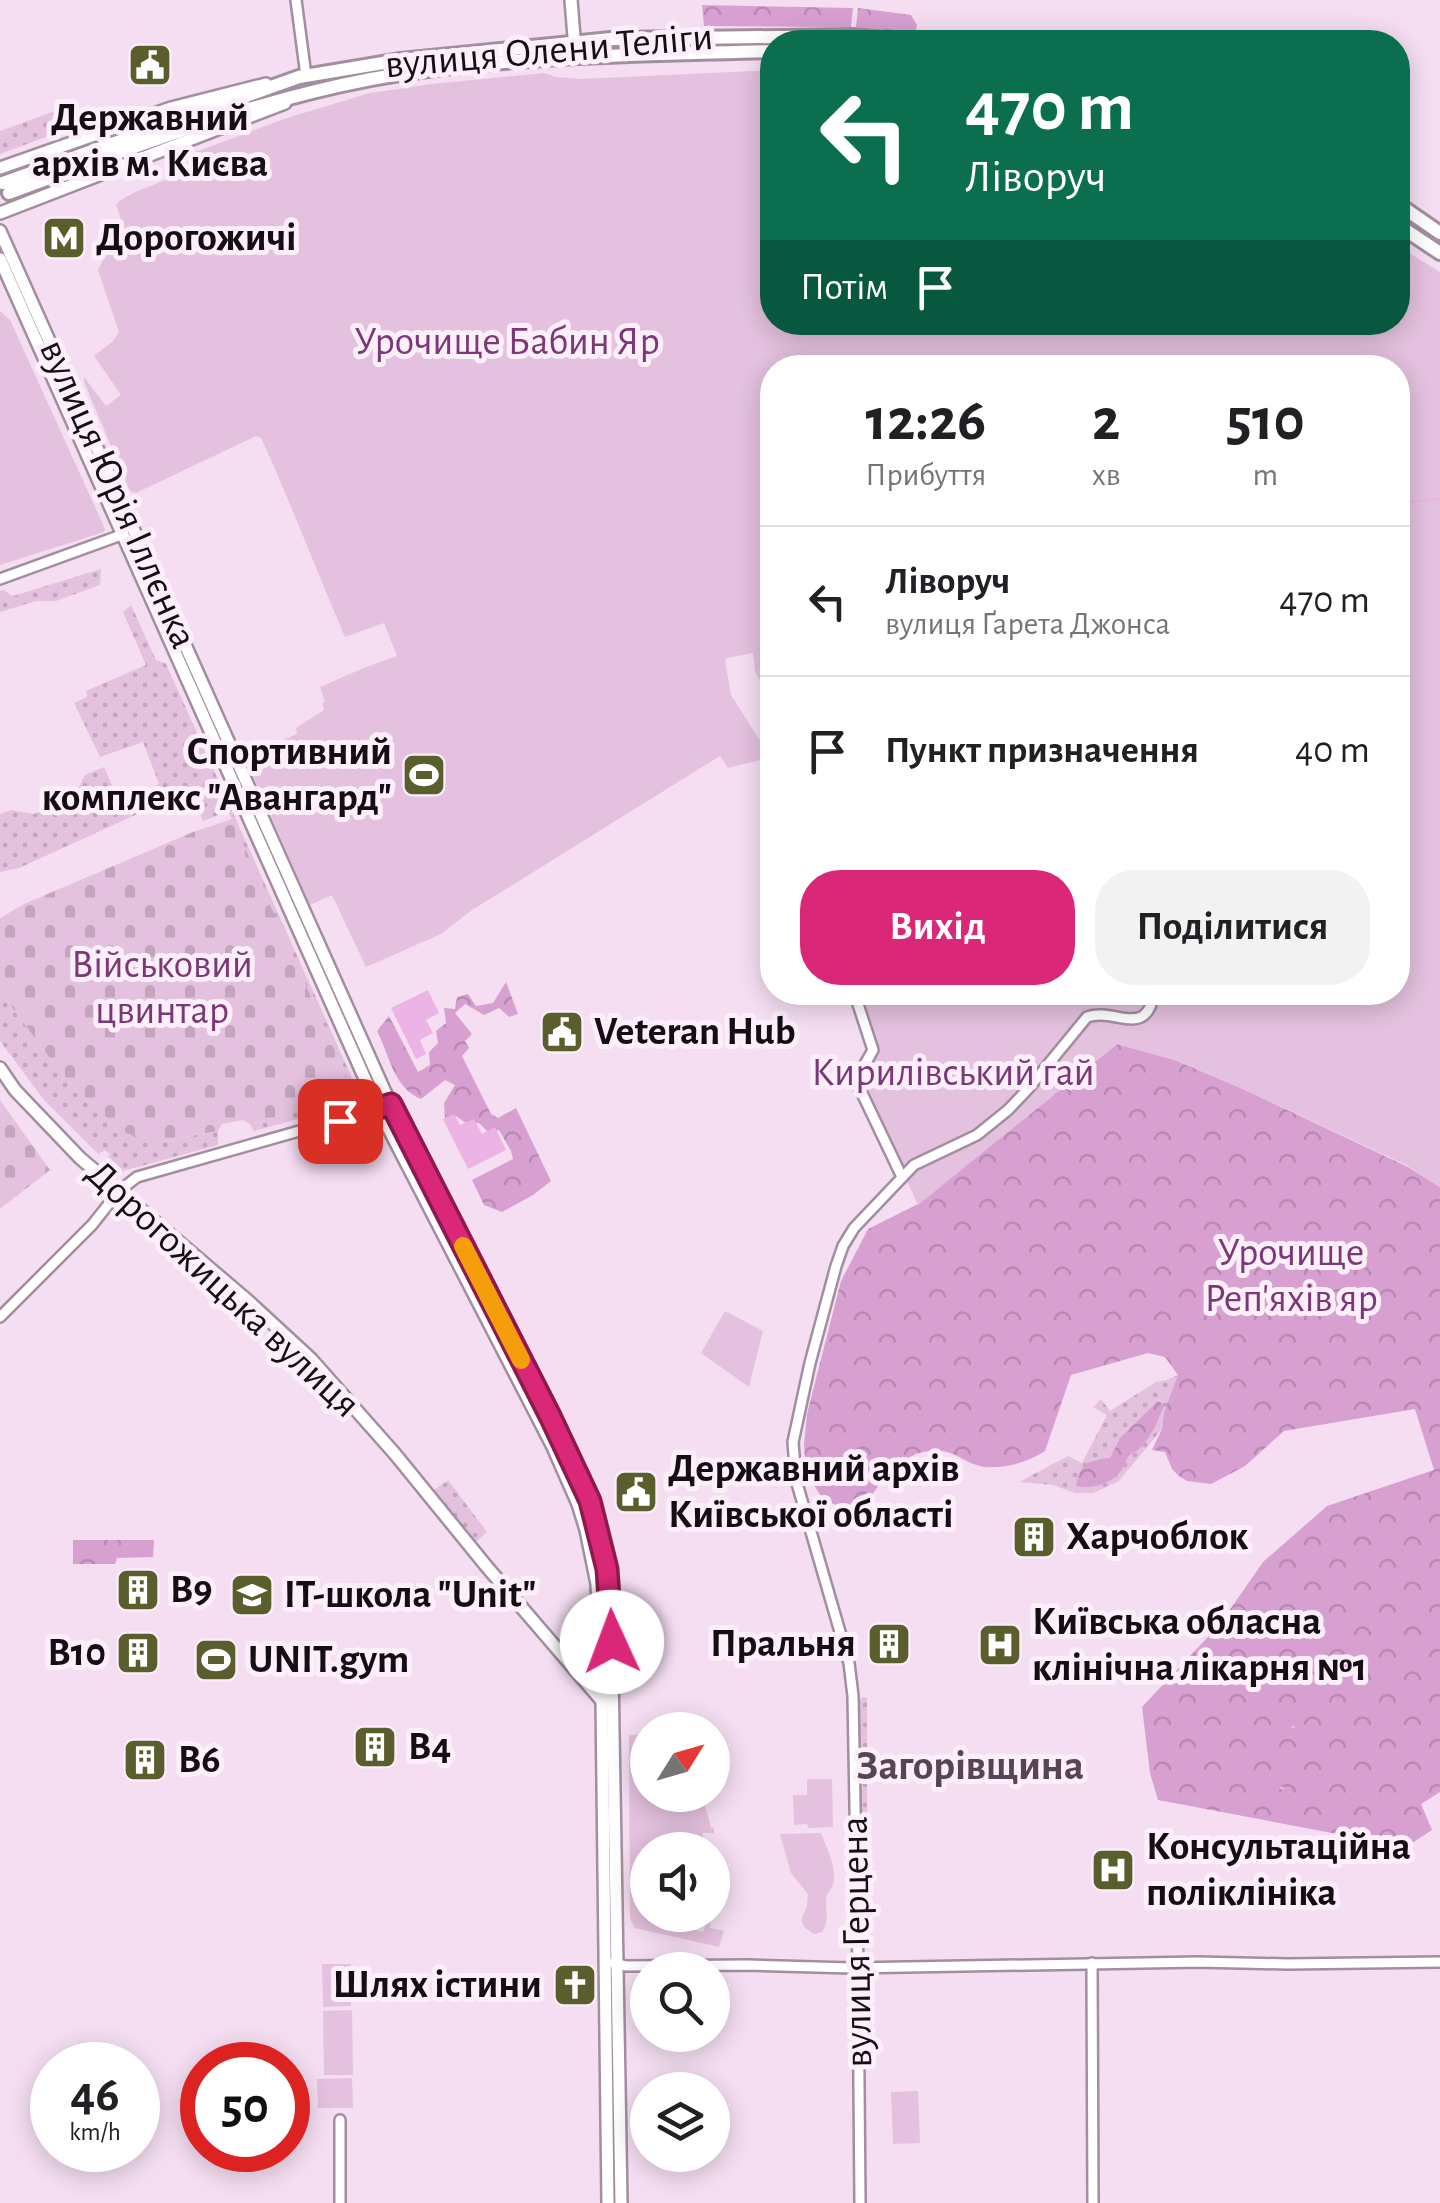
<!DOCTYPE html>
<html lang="uk">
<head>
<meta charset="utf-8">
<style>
  :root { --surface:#fff; --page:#f2f2f2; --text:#202124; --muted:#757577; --line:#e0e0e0; --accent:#db2777 }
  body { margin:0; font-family:"Alegreya Sans",sans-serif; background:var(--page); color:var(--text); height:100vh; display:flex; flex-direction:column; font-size:38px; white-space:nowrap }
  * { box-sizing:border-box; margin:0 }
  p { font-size:32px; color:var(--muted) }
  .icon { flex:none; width:55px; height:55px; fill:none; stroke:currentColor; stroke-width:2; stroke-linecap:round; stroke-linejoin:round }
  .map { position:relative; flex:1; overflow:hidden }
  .details { position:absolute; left:760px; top:355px; width:650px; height:650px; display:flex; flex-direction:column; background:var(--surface); border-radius:40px; box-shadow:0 5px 25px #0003 }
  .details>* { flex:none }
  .banner { position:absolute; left:760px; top:30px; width:650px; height:305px; border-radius:40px; box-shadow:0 5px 25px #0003; background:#0b6e4f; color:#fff; overflow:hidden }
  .needle { width:65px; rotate:53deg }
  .fabs { position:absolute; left:630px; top:1712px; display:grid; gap:20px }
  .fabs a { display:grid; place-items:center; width:100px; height:100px; border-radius:50%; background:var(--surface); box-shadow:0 5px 25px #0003; font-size:50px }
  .speed { position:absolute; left:30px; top:2042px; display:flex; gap:20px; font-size:50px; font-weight:700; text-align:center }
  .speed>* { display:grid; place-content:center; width:130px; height:130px; border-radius:50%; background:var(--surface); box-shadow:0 5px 25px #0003; line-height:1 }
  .speed small { font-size:25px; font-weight:400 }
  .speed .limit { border:15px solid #d22; background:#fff; color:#111 }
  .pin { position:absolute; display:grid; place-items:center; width:85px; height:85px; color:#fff; margin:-42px; border-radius:20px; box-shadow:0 5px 15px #0006 }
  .me { position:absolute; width:110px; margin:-55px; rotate:358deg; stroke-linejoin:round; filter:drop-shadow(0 0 8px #0008) }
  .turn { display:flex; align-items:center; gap:35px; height:210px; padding:0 40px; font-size:45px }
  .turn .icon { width:130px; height:130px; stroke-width:2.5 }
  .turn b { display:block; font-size:70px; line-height:85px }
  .then { display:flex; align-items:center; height:95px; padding:0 40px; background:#0003; gap:20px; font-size:38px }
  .eta { display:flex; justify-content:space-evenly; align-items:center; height:170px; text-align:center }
  .eta b { font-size:60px; font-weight:600; line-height:70px }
  .button { display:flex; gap:20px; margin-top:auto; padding:20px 40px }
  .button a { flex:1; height:115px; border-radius:40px; background:var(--accent); color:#fff; font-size:40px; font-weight:600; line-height:115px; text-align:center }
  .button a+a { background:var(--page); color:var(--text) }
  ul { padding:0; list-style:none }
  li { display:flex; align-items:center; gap:30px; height:150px; padding:0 40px; border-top:2px solid var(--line) }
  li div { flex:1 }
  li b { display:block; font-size:38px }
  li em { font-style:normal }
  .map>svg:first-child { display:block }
  .grass { fill:url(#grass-dots) }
  .forest { fill:url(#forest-crowns) }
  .cemetery { fill:url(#cemetery-stones) }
  .green { fill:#e4c1df }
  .water { fill:#ecb4e5 }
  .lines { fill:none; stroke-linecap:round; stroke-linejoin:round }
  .stream { stroke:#ecb4e5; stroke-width:2.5 }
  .street-casing { stroke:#a38ea0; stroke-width:14 }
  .secondary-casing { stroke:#a38ea0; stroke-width:16 }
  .primary-casing { stroke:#a38ea0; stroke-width:18 }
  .street { stroke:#fff; stroke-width:9 }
  .secondary { stroke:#fff; stroke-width:11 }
  .primary { stroke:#fff; stroke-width:12 }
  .route-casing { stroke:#8e194d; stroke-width:25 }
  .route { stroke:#db2777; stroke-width:18 }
  .slow { stroke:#f59e0b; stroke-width:18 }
  .labels { text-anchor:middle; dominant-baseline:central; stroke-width:10; stroke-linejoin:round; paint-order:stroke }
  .street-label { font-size:40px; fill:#150e14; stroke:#fceffa }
  .poi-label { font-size:40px; font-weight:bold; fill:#150e14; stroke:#fceffa; text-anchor:start }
  .park-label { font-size:40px; fill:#7a3875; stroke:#fceffa }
  .neighbourhood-label { font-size:42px; font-weight:bold; fill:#574555; stroke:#fceffa }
</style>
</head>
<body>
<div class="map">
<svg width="1440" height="2203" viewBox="0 0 1440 2203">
  <defs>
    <pattern id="grass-dots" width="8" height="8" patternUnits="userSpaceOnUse" patternTransform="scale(2.5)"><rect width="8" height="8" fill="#e4c1df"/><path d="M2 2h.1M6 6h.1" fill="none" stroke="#c3a5be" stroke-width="1.8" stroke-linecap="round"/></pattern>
    <pattern id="forest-crowns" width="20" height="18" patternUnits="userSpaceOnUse" patternTransform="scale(2.5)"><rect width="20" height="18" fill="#d8a0d1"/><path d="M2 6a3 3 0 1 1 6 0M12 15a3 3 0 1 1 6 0" fill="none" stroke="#b889b3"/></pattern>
    <pattern id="cemetery-stones" width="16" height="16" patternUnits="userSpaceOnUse" patternTransform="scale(2.5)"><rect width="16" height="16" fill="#e4c1df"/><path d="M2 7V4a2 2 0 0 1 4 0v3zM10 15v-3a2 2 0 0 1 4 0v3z" fill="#c3a5be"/></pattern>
  </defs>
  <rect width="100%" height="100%" fill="#f5def2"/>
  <g class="grass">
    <path d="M 63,108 L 72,108 L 81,124 L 0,154 L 0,131 Z"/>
    <path d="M 101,569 L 100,585 L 56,601 L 36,601 L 0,612 L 0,591 L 3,590 L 13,596 Z"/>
    <path d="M 131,605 L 156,660 L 165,663 L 167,666 L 362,1100 L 357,1103 L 254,1131 L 250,1124 L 355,1096 L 228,811 L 203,821 L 196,801 L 182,806 L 177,796 L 19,868 L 0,872 L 0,814 L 11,810 L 34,814 L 74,797 L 85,775 L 104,767 L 119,801 L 159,784 L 143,742 L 100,757 L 74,703 L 87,697 L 86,691 L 146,665 L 123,612 Z"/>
    <path d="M 0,991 L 57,1068 L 90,1103 L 153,1143 L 218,1131 L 218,1145 L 119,1172 L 107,1158 L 110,1154 L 105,1150 L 98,1154 L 44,1100 L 0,1041 Z"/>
    <path d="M 1178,1375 L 1164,1412 L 1162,1429 L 1119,1481 L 1093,1493 L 1075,1493 L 1053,1485 L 1019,1482 L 1068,1456 L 1082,1463 L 1107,1415 L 1093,1407 L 1101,1399 L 1110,1411 L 1156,1382 L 1167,1380 Z"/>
    <path d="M 448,1480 L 487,1532 L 476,1542 L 434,1490 Z"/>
    <path d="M 862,1697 L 867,1698 L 867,1878 L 860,1878 L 857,1706 Z"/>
  </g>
  <g class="forest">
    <path d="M 702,5 L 853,8 L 851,27 L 704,26 Z"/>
    <path d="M 858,8 L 911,15 L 917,25 L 915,33 L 856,27 Z"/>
    <path d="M 506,982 L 518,1014 L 509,1017 L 499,1008 L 484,1015 L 465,1004 L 455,1013 L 472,1034 L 465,1041 L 469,1048 L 462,1056 L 491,1114 L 498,1118 L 516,1108 L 551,1181 L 533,1195 L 502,1212 L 484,1205 L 472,1180 L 513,1159 L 511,1151 L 499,1130 L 488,1132 L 479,1123 L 466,1123 L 456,1116 L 445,1119 L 444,1103 L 455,1085 L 445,1080 L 421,1099 C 393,1087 390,1056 377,1031 L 389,1016 L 418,1072 L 430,1065 L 429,1052 L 438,1043 L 436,1031 L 446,1023 L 444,1008 L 455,1009 L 457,997 L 468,994 L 476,1006 L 493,1003 Z"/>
    <path d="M 1117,1044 L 1175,1060 L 1243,1089 L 1408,1167 L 1440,1187 L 1440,1792 L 1421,1804 L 1432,1830 L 1406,1847 L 1158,1800 L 1150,1773 L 1142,1707 L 1220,1624 L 1263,1562 L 1327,1506 L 1434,1470 L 1415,1409 L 1284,1431 L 1245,1466 L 1211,1484 L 1187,1481 L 1179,1476 L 1172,1469 L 1165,1452 L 1152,1450 L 1162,1429 L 1164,1412 L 1178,1375 L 1165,1357 L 1148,1353 L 1071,1375 L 1045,1451 C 1028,1462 1005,1469 984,1467 C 973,1465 965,1460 955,1455 C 933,1444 907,1454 891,1471 C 878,1484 868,1502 857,1516 L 822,1498 L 806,1472 L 804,1445 L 807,1414 L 841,1281 L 868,1229 L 918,1204 Z"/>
    <path d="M 1158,1401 L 1164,1405 C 1159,1419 1152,1436 1141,1447 C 1133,1455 1135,1449 1128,1457 C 1125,1462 1124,1468 1120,1472 C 1109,1485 1092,1489 1076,1486 C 1080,1464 1088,1460 1110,1458 L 1120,1438 Z"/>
    <path d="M 73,1540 L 154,1540 L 153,1557 L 117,1558 L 115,1564 L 73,1564 Z"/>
  </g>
  <g class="cemetery">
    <path d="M 232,819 L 355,1096 L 250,1124 L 243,1120 L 222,1124 L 218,1131 L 153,1143 L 124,1132 L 90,1103 L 57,1068 L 0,991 L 0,918 L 24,904 L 193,832 Z"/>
    <path d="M 0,1100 L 50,1170 L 0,1209 Z"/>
  </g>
  <g class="green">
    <path d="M 772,70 L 772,322 L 1398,322 L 1398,246 L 1440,272 L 1440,1187 L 1408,1166 L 1243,1089 L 1175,1060 L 1117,1044 L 918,1205 L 863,1085 L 866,1065 L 875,1049 L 857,993 L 1398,992 L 1398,368 L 772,368 L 772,703 L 755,671 L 753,653 L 727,658 L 725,661 L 731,695 L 762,744 L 772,753 L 772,757 L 728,768 L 720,756 L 472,910 L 441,934 L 366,967 L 332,895 L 310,905 L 245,757 L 297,734 L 296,728 L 324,710 L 322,703 L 325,702 L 320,687 L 366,667 L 397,656 L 384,623 L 345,637 C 316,570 291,503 261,438 L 256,436 L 136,493 L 130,491 L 84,382 L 84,377 L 106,406 L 121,395 L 94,356 L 113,341 L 119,332 L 98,270 L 113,239 L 120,239 L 121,220 L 116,204 C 136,188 158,186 178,173 L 180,167 L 179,158 L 287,118 L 370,93 L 432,84 L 544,73 L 556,77 L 581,79 Z"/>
    <path d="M 0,311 L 10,320 L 105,529 L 104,532 L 0,565 Z"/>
    <path d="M 725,1311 L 763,1331 L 749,1387 L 701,1353 Z"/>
    <path d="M 647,1734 L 648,1795 L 702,1795 L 711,1827 L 714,1828 L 714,1833 L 703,1833 L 703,1847 L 715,1848 L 713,1852 L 712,1850 L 648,1850 L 648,1915 L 695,1915 L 691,1929 L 703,1932 L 707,1918 L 711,1919 L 710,1928 L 724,1931 L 719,1947 L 635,1928 L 630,1919 L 629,1735 Z"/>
    <path d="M 807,1779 L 832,1779 L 833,1827 L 808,1828 L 807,1824 L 794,1825 L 793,1795 L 807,1795 Z"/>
    <path d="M 821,1833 C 827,1848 835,1864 834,1880 C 833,1890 826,1891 826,1901 C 826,1914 829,1922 822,1932 L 814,1934 L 805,1928 L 801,1920 L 807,1907 L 808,1894 L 791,1873 L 780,1834 Z"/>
    <path d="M 322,1964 L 351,1964 L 351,2006 L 323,2007 Z"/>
    <path d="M 352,2010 L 353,2075 L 324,2075 L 323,2011 Z"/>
    <path d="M 352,2078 L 353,2108 L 318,2108 L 317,2079 Z"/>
    <path d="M 918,2091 L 920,2143 L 893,2144 L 891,2092 Z"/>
  </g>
  <g class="water">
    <path d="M 428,990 L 439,1013 L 426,1020 L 433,1033 L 420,1040 L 426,1054 L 416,1059 L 391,1008 Z"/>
    <path d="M 454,1114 L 460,1125 L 474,1119 L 482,1134 L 495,1127 L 506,1150 L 468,1169 L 443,1119 Z"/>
  </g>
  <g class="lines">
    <g class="stream">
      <path d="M 1398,503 L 1440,499"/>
      <path d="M 1292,1727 L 1294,1727"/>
      <path d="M 1281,1788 L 1283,1788"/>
    </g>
    <defs>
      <g id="street">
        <path d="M 296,0 L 306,76"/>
        <path d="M 0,579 L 124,534"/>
        <path d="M 854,992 L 873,1050 L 865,1064 L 859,1087 L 902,1177"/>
        <path d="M 0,1317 L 92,1225 L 119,1191 L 137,1177 L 391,1105"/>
        <path d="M 613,1963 L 626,1966 L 747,1965 L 851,1968 L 1199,1962 L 1287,1964 L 1440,1962"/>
        <path d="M 1092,1963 L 1093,2203"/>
        <path d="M 340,2120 L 340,2203"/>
        <path d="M 860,2203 L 858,1968 L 853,1696 L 849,1663 L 796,1480 L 793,1442 L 810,1363 L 836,1266 L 843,1246 L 854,1228 L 914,1165 L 977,1135 L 1008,1110 L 1028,1089 L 1087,1017 C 1115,1007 1147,1040 1154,992"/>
      </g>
      <g id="secondary">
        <path d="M 571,0 L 575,49"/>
        <path d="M 0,168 L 171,108 L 266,84"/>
        <path d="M 0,213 L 285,103"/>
        <path d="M 0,231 L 385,1092 L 564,1444 C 590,1498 607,1552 611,1612 L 621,2203"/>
        <path d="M 0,259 L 378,1108 L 553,1447 L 578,1504 L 586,1530 L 597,1584 L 602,1701 L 608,2203"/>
        <path d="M 0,1068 L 15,1090 L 80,1158 L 247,1300 L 311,1359 L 395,1454 L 487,1567 L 602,1701"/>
        <path d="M 560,1651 L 603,1615"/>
      </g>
      <g id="primary">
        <path d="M 3,183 L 299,77 L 401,60 L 611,39 L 853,36 L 920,42"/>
        <path d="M 9,193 C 127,149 246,103 371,79 C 500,55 641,55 772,51"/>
        <path d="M 1398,204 L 1440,233"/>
        <path d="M 1398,225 L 1440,253"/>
      </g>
    </defs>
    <use href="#street" class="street-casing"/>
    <use href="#secondary" class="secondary-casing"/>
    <use href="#primary" class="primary-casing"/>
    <use href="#street" class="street"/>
    <use href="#secondary" class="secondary"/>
    <use href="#primary" class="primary"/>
  </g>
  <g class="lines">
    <defs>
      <path id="route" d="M 340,1121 L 391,1104 L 550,1416 L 590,1501 L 607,1569 L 612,1642"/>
    </defs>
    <use href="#route" class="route-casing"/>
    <use href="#route" class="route"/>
    <path class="slow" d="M 463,1246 L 521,1360"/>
  </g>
  <defs>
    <symbol id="civic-square" viewBox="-11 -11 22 22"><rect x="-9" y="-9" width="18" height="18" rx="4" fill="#595e2c" stroke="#fceffa"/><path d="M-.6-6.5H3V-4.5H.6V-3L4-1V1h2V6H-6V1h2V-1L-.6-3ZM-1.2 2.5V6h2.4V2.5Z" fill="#fff"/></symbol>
    <symbol id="metro-square" viewBox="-11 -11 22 22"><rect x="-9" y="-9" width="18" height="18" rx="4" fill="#595e2c" stroke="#fceffa"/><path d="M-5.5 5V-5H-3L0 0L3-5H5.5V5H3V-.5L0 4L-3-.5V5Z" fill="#fff"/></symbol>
    <symbol id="stadium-square" viewBox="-11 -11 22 22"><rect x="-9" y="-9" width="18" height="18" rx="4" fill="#595e2c" stroke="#fceffa"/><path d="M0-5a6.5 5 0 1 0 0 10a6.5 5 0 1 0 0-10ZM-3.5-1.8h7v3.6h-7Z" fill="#fff"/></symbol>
    <symbol id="building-square" viewBox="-11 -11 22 22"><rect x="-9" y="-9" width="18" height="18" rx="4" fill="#595e2c" stroke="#fceffa"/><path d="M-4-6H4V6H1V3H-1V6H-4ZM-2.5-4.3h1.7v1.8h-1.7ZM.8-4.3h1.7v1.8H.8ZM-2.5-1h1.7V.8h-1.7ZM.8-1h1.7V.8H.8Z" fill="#fff"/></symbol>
    <symbol id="school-square" viewBox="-11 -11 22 22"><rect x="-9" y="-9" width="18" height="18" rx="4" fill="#595e2c" stroke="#fceffa"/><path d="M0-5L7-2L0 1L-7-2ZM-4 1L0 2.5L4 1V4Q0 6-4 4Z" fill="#fff"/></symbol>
    <symbol id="hospital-square" viewBox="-11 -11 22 22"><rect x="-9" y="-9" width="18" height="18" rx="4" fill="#595e2c" stroke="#fceffa"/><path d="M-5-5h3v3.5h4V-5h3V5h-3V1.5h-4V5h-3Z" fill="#fff"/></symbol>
    <symbol id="church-square" viewBox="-11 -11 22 22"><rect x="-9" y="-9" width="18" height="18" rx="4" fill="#595e2c" stroke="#fceffa"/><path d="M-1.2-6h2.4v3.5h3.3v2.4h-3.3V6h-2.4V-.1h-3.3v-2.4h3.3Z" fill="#fff"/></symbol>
  </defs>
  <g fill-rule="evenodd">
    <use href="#civic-square" x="125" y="40" width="50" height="50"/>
    <use href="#metro-square" x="39" y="213" width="50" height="50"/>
    <use href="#stadium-square" x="399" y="750" width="50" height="50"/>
    <use href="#civic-square" x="537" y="1007" width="50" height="50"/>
    <use href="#civic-square" x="611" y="1467" width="50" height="50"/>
    <use href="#building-square" x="1009" y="1512" width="50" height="50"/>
    <use href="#building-square" x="113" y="1565" width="50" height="50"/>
    <use href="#school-square" x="227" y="1570" width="50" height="50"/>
    <use href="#building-square" x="864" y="1619" width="50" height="50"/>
    <use href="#hospital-square" x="975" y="1620" width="50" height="50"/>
    <use href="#building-square" x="113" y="1628" width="50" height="50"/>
    <use href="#stadium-square" x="191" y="1635" width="50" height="50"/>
    <use href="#building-square" x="350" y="1722" width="50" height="50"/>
    <use href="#building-square" x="120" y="1735" width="50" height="50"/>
    <use href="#hospital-square" x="1088" y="1845" width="50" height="50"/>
    <use href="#church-square" x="550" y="1960" width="50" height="50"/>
  </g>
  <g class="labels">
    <g class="street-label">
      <text transform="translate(549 51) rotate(-5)">вулиця Олени Теліги</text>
      <text transform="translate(118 494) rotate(66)">вулиця Юрія Іллєнка</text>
      <text transform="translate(223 1289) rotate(43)">Дорогожицька вулиця</text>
      <text transform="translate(857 1942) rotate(-91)">вулиця Герцена</text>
    </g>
    <g class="poi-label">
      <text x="150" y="118" text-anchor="middle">Державний<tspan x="150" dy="46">архів м. Києва</tspan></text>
      <text x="96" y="238">Дорогожичі</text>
      <text x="392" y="752" text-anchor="end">Спортивний<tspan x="392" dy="46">комплекс "Авангард"</tspan></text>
      <text x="594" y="1032">Veteran Hub</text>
      <text x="668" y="1469">Державний архів<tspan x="668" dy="46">Київської області</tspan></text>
      <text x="1066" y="1537">Харчоблок</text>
      <text x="170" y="1590">B9</text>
      <text x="284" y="1595">IT-школа "Unit"</text>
      <text x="1032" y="1622">Київська обласна<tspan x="1032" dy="46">клінічна лікарня №1</tspan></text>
      <text x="856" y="1644" text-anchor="end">Пральня</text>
      <text x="106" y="1653" text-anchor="end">B10</text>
      <text x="248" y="1660">UNIT.gym</text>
      <text x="408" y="1747">B4</text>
      <text x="178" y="1760">B6</text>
      <text x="1146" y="1847">Консультаційна<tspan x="1146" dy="46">поліклініка</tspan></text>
      <text x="542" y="1985" text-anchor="end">Шлях істини</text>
    </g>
    <g class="park-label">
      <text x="507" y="342">Урочище Бабин Яр</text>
      <text x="162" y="965">Військовий<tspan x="162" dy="46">цвинтар</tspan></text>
      <text x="953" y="1073">Кирилівський гай</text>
      <text x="1291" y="1253">Урочище<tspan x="1291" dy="46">Реп'яхів яр</tspan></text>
    </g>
    <g class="neighbourhood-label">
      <text x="970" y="1766">Загорівщина</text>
    </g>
  </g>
</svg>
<div class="fabs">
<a><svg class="needle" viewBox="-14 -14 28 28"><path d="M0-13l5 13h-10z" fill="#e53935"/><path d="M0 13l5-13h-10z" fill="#757577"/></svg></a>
<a><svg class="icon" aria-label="sound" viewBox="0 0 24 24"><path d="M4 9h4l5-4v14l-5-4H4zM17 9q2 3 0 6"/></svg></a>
<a><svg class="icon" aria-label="search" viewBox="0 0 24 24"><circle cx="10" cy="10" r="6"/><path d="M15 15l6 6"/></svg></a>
<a><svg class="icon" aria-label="layers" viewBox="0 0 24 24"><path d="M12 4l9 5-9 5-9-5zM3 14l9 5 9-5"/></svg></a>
</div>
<div class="speed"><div>46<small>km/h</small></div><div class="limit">50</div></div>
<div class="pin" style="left:340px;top:1121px;background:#d93025"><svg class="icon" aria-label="arrive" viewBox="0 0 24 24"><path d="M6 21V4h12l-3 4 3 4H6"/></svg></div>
<svg class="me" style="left:612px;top:1642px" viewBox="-20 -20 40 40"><circle r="19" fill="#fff"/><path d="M0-13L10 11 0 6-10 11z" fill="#db2777"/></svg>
<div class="banner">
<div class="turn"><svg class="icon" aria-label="left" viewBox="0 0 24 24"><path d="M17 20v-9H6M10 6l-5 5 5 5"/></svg><div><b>470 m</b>Ліворуч</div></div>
<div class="then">Потім<svg class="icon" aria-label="arrive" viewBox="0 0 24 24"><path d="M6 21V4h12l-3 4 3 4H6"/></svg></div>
</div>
<section class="details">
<div class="eta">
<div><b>12:26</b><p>Прибуття</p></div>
<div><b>2</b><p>хв</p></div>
<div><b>510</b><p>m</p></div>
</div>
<ul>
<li><svg class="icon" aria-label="left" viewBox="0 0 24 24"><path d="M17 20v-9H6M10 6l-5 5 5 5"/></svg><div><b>Ліворуч</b><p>вулиця Ґарета Джонса</p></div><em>470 m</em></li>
<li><svg class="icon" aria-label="arrive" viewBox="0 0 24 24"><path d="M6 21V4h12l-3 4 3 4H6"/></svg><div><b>Пункт призначення</b></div><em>40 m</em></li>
</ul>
<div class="button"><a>Вихід</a><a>Поділитися</a></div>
</section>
</div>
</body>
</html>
